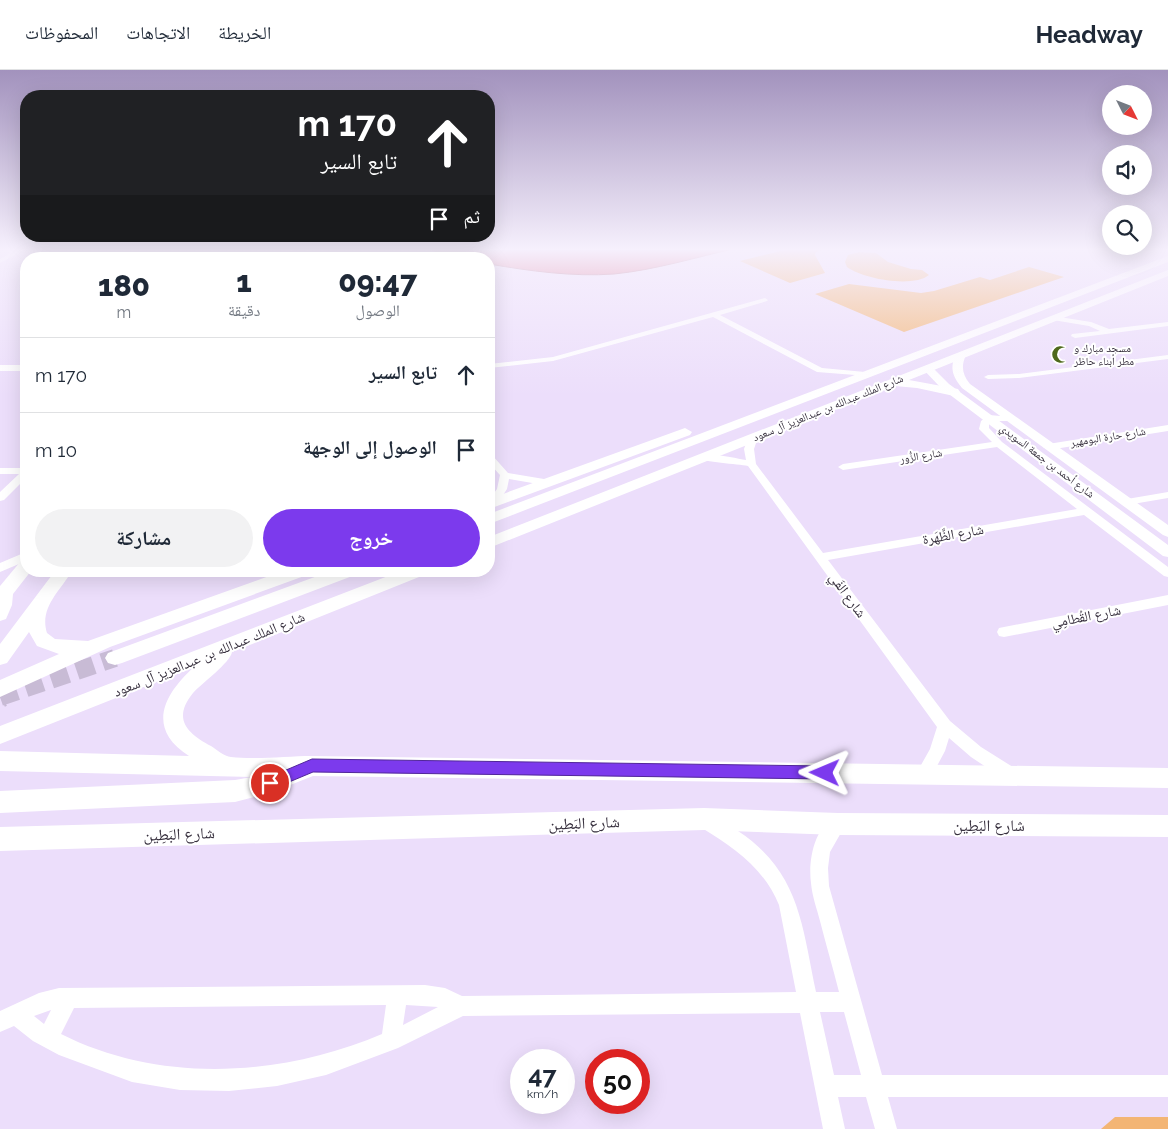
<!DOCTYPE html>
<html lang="ar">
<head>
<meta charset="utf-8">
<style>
  :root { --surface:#fff; --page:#f2f2f3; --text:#1f2937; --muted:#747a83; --line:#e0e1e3; --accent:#7c3aed }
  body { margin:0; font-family:Raleway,"Noto Naskh Arabic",sans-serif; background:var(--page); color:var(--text); direction:rtl; height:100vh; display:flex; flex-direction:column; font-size:19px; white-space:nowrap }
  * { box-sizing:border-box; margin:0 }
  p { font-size:16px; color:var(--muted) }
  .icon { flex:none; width:28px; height:28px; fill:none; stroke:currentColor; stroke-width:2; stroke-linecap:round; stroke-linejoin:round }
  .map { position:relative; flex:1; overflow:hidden; direction:ltr }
  .drawer { position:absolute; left:20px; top:182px; width:475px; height:325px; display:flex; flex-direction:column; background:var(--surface); border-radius:20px; box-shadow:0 5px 20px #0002; direction:rtl }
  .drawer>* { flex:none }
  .guide { position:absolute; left:20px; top:20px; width:475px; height:152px; border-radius:20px; box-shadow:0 5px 20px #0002; direction:rtl; background:#202124; color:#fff; overflow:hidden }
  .needle { width:32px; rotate:132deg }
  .buttons { position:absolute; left:1102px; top:15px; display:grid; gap:10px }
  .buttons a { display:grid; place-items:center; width:50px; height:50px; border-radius:50%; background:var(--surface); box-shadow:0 5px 20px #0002; font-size:25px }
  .speed { position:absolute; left:510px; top:979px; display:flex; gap:10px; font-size:25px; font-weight:700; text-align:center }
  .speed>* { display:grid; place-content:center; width:65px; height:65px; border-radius:50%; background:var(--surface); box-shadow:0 5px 20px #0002; line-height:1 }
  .speed small { font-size:12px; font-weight:400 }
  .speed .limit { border:8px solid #d22; background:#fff; color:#111 }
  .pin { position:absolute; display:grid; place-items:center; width:42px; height:42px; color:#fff; margin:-21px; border:2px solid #fff; border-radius:50%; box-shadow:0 1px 5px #0007 }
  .me { position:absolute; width:55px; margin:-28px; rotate:271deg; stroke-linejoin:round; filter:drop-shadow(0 0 4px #0008) }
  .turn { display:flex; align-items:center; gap:18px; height:105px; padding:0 15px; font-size:22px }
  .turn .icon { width:65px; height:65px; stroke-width:2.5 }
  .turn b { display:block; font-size:35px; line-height:42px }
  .then { display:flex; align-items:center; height:48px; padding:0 15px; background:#0003; gap:10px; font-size:19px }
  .eta { display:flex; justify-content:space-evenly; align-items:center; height:85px; text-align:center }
  .eta b { font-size:30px; font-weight:800; line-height:35px }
  .button { display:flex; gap:10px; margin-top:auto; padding:10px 15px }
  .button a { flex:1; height:58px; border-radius:30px; background:var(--accent); color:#fff; font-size:20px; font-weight:800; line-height:58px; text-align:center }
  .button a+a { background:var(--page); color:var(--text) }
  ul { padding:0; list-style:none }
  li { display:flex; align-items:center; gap:15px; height:75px; padding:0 15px; border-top:1px solid var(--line) }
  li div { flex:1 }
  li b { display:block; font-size:19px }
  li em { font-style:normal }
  header { display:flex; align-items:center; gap:30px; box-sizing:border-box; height:70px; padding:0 25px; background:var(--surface); border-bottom:1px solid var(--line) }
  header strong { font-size:24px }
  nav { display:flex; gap:28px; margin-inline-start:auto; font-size:18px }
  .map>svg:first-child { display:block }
  .green { fill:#f3b574 }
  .water { fill:#d9607d; stroke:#a8516a }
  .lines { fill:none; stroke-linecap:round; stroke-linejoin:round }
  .secondary-tunnel-far1 { stroke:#c8bbd5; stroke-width:18; stroke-dasharray:18 9; stroke-linecap:butt }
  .secondary-tunnel { stroke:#c8bbd5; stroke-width:22; stroke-dasharray:22 11; stroke-linecap:butt }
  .minor { fill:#fff; fill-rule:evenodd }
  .tertiary { fill:#fff; fill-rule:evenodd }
  .secondary { fill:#fff; fill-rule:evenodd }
  .route { fill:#7c3aed; stroke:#51269a }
  .labels { text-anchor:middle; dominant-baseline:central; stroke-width:4; stroke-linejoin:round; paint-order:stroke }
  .far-poi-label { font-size:11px; fill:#362f3d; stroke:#fff; text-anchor:start }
  .far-street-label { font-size:11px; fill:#362f3d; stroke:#fff }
  .street-label { font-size:14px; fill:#362f3d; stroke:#fff }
  .near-street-label { font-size:16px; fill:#362f3d; stroke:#fff }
</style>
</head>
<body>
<header>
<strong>Headway</strong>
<nav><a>الخريطة</a><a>الاتجاهات</a><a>المحفوظات</a></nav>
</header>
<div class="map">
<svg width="1168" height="1059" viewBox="0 0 1168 1059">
  <rect width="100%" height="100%" fill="#ecdefb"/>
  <g class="green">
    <path d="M 793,178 L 825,178 L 816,182 L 815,185 L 825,203 L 790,213 L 740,191 Z"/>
    <path d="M 859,182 L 876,183 L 888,192 L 911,199 L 922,200 L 929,205 C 913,218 863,209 847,197 L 845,192 L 848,185 Z"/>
    <path d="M 1029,197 L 1064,207 L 904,262 L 815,224 L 849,214 L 921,223 L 934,221 L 980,207 L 990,210 Z"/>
    <path d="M 1115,1047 L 1168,1047 L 1168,1059 L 1101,1059 Z"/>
  </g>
  <path class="water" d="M 425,178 L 737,178 C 697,187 655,200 614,204 C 573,207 530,201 489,194 L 489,189 L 461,189 Z"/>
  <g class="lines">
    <path class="secondary-tunnel-far1" d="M 0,627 L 115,588"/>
    <path class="secondary-tunnel" d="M 0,627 L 2,626"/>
    <g class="minor">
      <path d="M 21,178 L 28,178 L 0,193 L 0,189 Z"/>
      <path d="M 289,178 L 295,178 L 286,189 L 280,189 Z"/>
      <path d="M 307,178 L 313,178 L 305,189 L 299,189 Z"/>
      <path d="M 765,228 L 768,230 L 767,231 L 720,245 L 822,298 L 865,302 L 869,304 L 868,306 L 817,302 L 713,247 L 553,291 L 489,298 L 489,294 L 553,287 Z"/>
      <path d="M 1053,246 L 1091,252 L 1109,259 L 1168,252 L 1168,256 L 1075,268 L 1071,266 L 1072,264 L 1100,261 L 1089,256 L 1053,250 Z"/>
      <path d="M 1168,285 L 1168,289 L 1019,308 L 988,309 L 984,307 L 988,305 L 1019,304 Z"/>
      <path d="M 989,345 L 1012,347 L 1012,351 L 991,351 L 989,354 L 989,358 L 1002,372 L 1168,497 L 1168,507 L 1164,506 L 1084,445 L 828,490 L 950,651 L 981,677 L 1016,699 L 1018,704 L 1016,709 L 1010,711 L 1004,709 L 971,687 L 949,668 L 945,681 L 930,709 L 924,711 L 918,709 L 916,704 L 930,679 L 937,657 L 748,396 C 738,394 703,392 698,388 C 707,381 734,388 746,390 L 744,379 L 748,367 L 753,364 L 756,365 L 758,367 L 754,379 L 756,394 L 823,483 L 1077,439 L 997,377 L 843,400 L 838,397 L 843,394 L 992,372 L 979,359 L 981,351 Z"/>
      <path d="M 1168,355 L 1168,361 L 1048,380 L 1043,377 L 1048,374 Z"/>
      <path d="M 489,384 L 492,385 L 508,403 L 544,409 L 549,412 L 544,415 L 509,409 L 507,419 L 497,434 L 489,434 L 489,430 L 497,419 L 500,405 L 489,393 Z"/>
      <path d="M 0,398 L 26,398 L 26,408 L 4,430 L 0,431 L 0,422 L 19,404 L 0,404 Z"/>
      <path d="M 1168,422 L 1168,428 L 1127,435 L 1122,432 L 1127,429 Z"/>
      <path d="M 26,482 L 26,491 L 0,502 L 0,493 Z"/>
      <path d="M 1168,525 L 1168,535 L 1004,567 L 999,566 L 997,562 L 999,558 L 1004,557 Z"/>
      <path d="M 708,744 C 719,748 728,755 738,761 C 800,802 802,856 816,922 L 839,922 C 833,898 826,875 820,851 C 817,839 812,826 811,813 C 808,791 814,755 838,746 L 844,748 L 846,754 L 830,782 L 828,798 L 829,816 L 882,1005 L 1168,1005 L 1168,1027 L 888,1027 L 897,1059 L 875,1059 L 866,1027 L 838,1027 L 845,1059 L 823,1059 L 800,943 L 463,946 L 398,978 L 326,1005 L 277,1016 L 229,1021 L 180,1020 L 132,1012 L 59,985 L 33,971 L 14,956 L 0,962 L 0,941 L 39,923 L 59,918 L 425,915 L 445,918 L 462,926 L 796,922 L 779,835 C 764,798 734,778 702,758 L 700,752 L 702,746 ZM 386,935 L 382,964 C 281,1007 160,1014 61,964 L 74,938 ZM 406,935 L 438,937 L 403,955 ZM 51,940 L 44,954 L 34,946 ZM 820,942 L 844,942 L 861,1005 L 834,1005 Z"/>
    </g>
    <g class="tertiary">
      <path d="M 961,282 L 966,285 C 961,296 962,304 970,314 L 1168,455 L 1168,467 L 1163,465 L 962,318 C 953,307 949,298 956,285 Z"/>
      <path d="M 927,295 L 931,296 L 949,314 L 1168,475 L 1168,487 L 1163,486 L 941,318 L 922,298 Z"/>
    </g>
    <g class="secondary">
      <path d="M 1168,186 L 1168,192 L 489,454 L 489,444 Z"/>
      <path d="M 1168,200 L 1168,206 L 909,310 L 958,319 L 960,322 L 958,325 L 954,326 L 917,318 L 895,316 L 489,478 L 489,467 Z"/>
      <rect x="0" y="295" width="26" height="6"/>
      <path d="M 685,358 L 692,362 L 690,365 L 489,439 L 489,429 Z"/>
      <path d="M 26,490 L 26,501 L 31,501 L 13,524 L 12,535 L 6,549 L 0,551 L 0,516 L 20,492 Z"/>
      <path d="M 55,501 L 72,501 C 60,521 39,538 47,563 L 55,569 L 88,571 L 283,501 L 309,501 L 307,505 L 110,577 L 0,627 L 0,610 L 59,584 L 37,576 L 29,562 L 7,593 L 0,595 L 0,574 Z"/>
      <path d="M 331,501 L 357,501 L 355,505 L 122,593 L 115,595 L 108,593 L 105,588 L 108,583 Z"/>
      <path d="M 401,501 L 426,501 L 424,505 L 232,582 C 230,593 202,613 193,623 C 172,649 187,663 211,676 C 217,680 224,686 231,687 C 255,690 287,686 312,686 L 1168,698 L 1168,718 L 313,706 L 270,723 L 235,732 L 0,743 L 0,721 L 235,710 L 252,707 L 0,701 L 0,681 L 189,686 C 147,659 162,626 194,597 L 0,674 L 0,656 Z"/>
      <path d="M 704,738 L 838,743 L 1168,745 L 1168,767 L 838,765 L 704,760 L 0,781 L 0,757 Z"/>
    </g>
  </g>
  <linearGradient id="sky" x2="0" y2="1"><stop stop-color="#a292bd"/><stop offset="0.55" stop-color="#f6f0fd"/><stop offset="1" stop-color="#f6f0fd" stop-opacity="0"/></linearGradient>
  <rect width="1168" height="326" fill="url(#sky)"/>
  <path class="route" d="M 312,689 L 825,696 L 830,698 L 832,703 L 830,707 L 825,709 L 313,702 L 270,720 L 265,718 L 263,713 L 265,709 Z"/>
  <defs>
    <symbol id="mosque-bare" viewBox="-9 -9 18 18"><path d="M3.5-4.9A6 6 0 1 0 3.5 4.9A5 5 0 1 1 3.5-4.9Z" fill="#4e691c" stroke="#fff" stroke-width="2.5" paint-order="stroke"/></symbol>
  </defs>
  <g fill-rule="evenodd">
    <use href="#mosque-bare" x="1048" y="272" width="25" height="25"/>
  </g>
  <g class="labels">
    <g class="far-poi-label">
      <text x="1074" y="278">مسجد مبارك و<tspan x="1074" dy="13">مطر أبناء حاظر</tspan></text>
    </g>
    <g class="far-street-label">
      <text transform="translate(828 338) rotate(-22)">شارع الملك عبدالله بن عبدالعزيز آل سعود</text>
      <text transform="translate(1108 367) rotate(-9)">شارع حارة البومهير</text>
      <text transform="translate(921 386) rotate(-9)">شارع الزُّور</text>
      <text transform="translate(1047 391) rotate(37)">شارع أحمد بن جمعة السويدي</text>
    </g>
    <g class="street-label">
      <text transform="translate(953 464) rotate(-10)">شارع الظَّهَرة</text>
      <text transform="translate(848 525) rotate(54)">شارع الفَي</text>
      <text transform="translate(1086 546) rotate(-11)">شارع القُطامِي</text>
      <text transform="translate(209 584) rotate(-22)">شارع الملك عبدالله بن عبدالعزيز آل سعود</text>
    </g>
    <g class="near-street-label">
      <text transform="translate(584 753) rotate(-2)">شارع البَطِين</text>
      <text x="989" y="755">شارع البَطِين</text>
      <text transform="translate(179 764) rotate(-2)">شارع البَطِين</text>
    </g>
  </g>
</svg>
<div class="buttons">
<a><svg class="needle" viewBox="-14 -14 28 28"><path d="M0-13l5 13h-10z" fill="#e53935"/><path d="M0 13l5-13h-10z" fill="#747a83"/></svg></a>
<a><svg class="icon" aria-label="sound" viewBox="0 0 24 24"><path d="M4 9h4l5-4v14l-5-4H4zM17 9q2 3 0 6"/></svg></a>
<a><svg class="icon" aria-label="search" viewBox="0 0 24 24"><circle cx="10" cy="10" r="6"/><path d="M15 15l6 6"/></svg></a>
</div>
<div class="speed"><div>47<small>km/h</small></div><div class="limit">50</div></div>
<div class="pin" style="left:270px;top:713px;background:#d93025"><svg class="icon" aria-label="arrive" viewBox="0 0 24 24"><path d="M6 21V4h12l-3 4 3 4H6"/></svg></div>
<svg class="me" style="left:825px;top:703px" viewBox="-20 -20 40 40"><path d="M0-17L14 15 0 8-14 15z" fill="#7c3aed" stroke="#fff" stroke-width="4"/></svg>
<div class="guide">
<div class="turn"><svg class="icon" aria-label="ahead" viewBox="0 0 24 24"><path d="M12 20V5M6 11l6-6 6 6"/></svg><div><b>170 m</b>تابع السير</div></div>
<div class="then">ثم<svg class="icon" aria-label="arrive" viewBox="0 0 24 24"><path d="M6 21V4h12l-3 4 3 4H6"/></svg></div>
</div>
<section class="drawer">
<div class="eta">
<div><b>09:47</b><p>الوصول</p></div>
<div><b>1</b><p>دقيقة</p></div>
<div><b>180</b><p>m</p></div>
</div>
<ul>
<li><svg class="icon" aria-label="ahead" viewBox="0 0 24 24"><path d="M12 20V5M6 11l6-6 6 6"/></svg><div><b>تابع السير</b></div><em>170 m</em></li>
<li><svg class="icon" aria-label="arrive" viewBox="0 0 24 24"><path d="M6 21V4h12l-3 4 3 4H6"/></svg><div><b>الوصول إلى الوجهة</b></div><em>10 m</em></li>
</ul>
<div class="button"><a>خروج</a><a>مشاركة</a></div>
</section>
</div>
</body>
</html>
